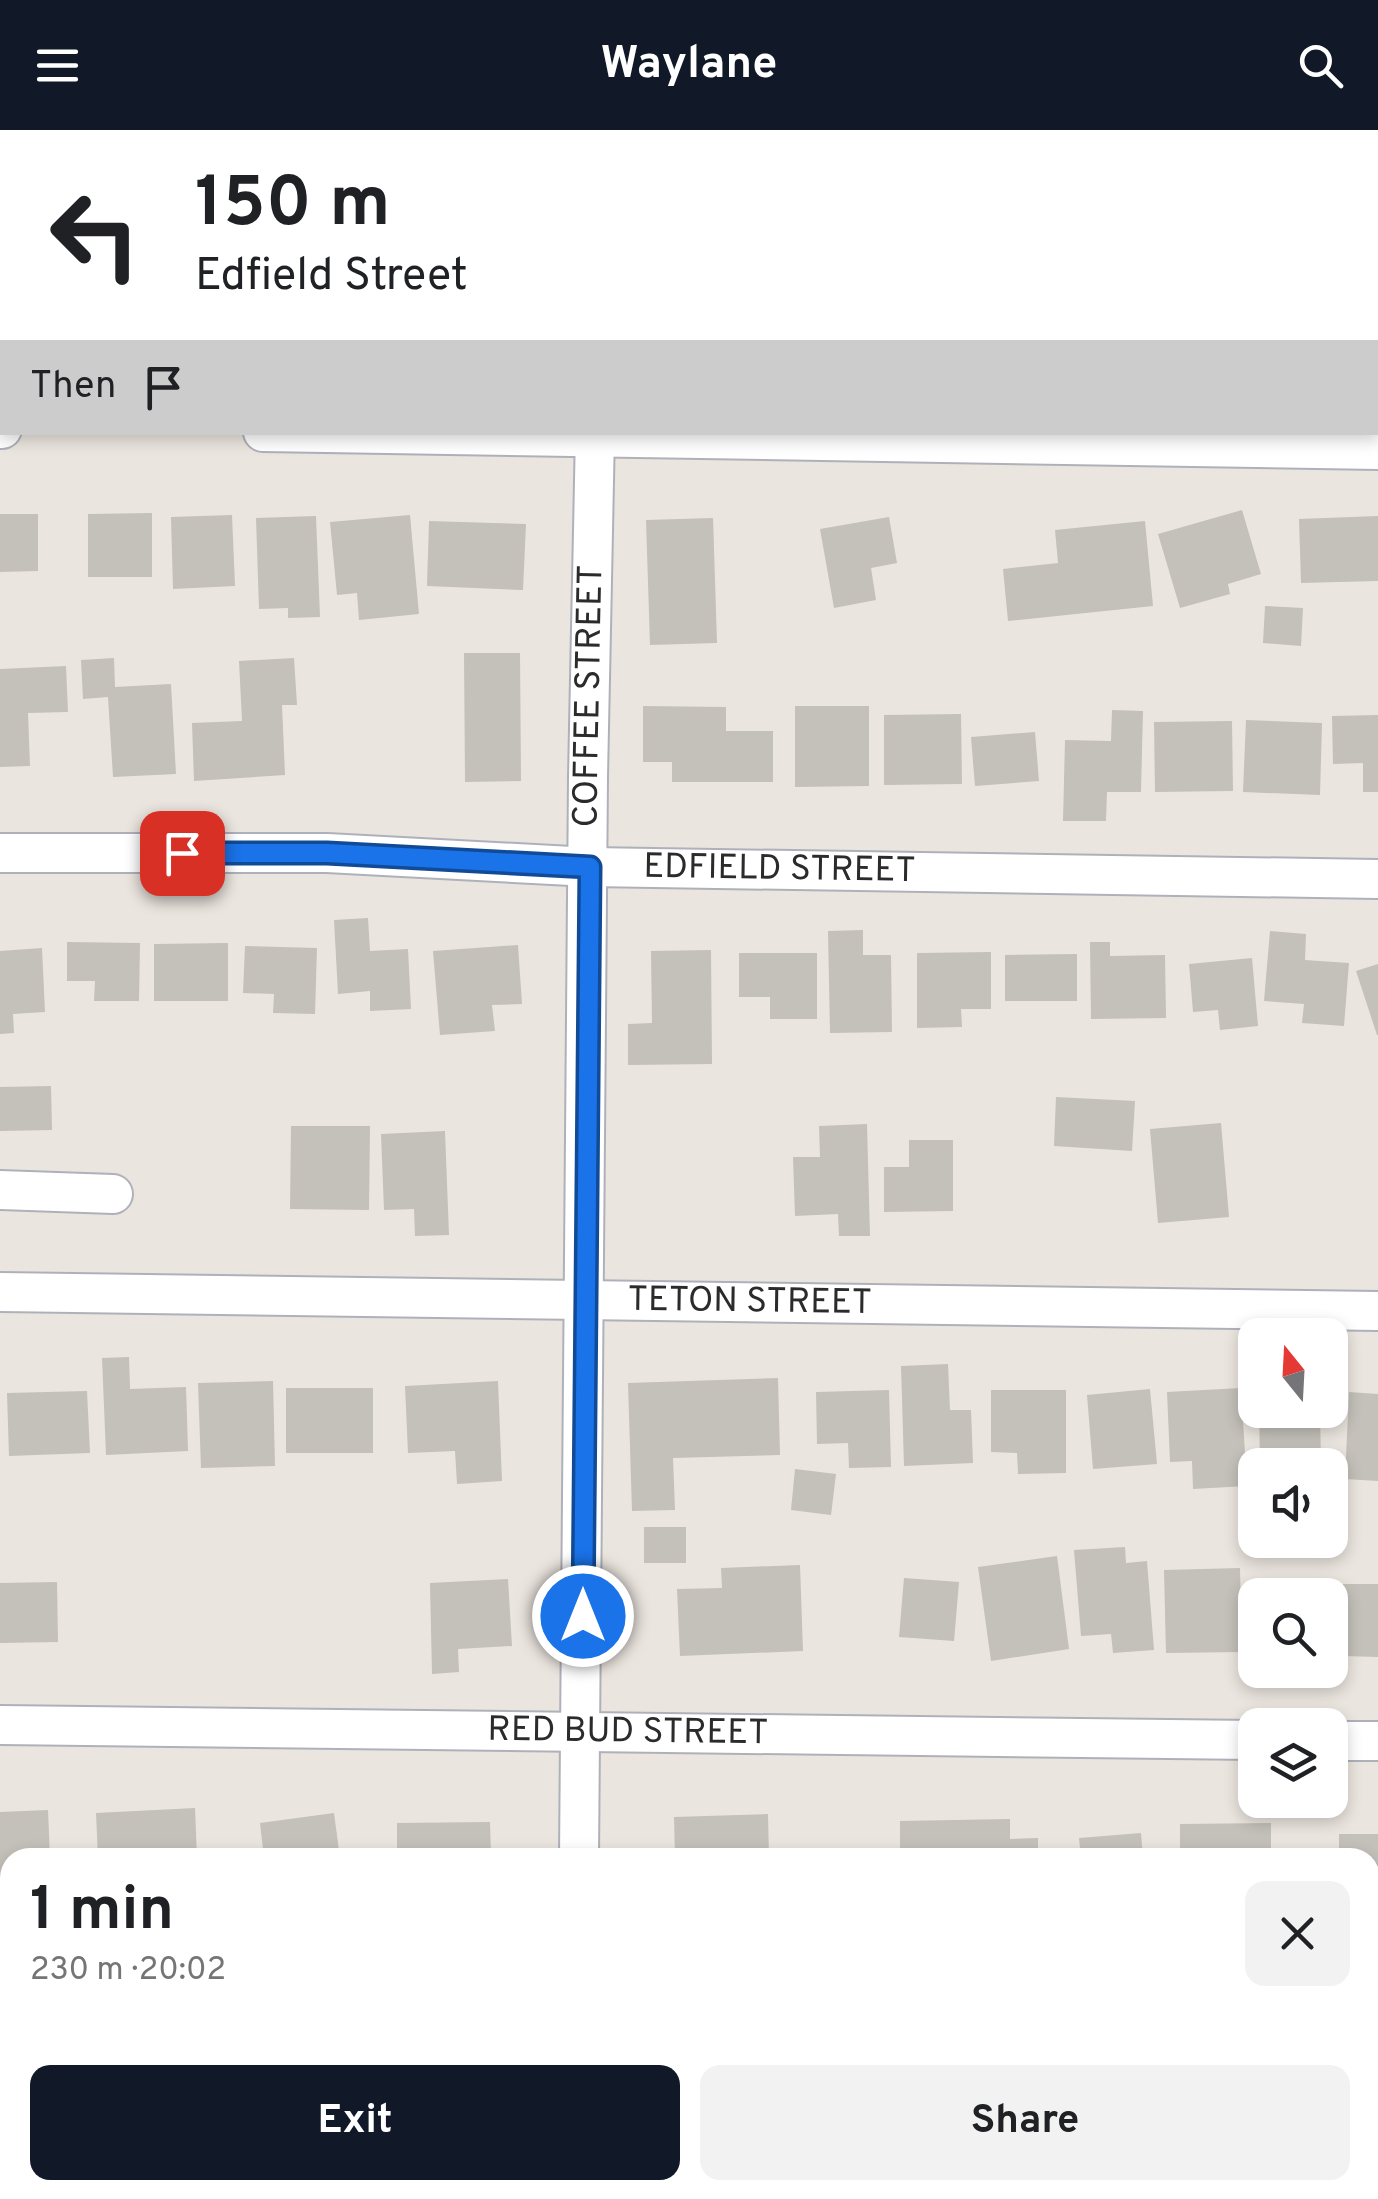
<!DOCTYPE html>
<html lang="en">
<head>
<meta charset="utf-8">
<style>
  :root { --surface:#fff; --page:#f2f2f2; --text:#202124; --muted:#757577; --accent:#111827 }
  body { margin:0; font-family:Overpass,sans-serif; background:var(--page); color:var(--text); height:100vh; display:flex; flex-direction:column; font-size:38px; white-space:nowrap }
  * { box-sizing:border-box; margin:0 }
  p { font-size:32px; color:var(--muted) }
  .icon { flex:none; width:55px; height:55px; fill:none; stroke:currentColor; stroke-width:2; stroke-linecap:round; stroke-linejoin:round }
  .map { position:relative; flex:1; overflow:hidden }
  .sheet { position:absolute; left:0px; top:1718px; width:1380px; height:352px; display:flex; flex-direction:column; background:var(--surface); border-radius:30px 30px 0 0; box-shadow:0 5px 15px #0003 }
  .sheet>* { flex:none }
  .hud { position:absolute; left:0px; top:0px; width:1380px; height:305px; box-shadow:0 5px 15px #0003; background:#fff; color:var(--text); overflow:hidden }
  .needle { width:65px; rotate:342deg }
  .tools { position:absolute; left:1238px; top:1188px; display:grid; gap:20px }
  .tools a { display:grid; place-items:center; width:110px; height:110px; border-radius:20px; background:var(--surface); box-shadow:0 5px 15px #0003; font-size:50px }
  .pin { position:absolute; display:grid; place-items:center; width:85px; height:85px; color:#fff; margin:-42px; border-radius:20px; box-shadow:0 5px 15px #0006 }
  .me { position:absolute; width:110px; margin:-55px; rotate:0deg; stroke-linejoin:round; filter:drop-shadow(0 0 8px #0008) }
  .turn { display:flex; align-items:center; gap:35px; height:210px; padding:0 30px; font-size:45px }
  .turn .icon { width:130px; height:130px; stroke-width:2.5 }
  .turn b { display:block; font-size:70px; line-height:85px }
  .then { display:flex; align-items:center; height:95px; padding:0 30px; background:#0003; gap:20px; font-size:38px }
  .round { display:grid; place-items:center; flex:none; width:105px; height:105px; border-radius:20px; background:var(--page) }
  .head { display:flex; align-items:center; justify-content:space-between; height:170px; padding:0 30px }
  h1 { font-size:60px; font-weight:700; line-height:75px }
  .action { display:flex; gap:20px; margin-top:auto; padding:20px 30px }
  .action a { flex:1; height:115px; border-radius:20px; background:var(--accent); color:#fff; font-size:40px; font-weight:700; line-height:115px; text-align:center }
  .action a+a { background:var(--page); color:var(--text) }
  header { display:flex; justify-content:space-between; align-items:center; height:130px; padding:0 30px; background:var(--accent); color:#fff; font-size:45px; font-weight:700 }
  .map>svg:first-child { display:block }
  .building { fill:#c4c0ba }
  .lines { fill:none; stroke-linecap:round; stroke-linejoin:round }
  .minor-casing { stroke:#afb1ba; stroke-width:42 }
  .minor { stroke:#fff; stroke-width:38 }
  .route-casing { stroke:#114b97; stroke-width:25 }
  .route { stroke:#1a73e8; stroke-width:18 }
  .labels { text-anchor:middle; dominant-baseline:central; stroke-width:10; stroke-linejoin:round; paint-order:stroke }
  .street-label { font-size:35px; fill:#2b2b2b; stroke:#fff }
</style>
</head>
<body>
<header><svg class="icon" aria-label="menu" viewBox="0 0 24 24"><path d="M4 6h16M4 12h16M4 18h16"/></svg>Waylane<svg class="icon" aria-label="search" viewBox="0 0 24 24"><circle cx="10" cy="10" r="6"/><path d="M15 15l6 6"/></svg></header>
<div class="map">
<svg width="1378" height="2069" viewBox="0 0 1378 2069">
  <rect width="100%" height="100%" fill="#ebe5df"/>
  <g class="building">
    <path d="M 1242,380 L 1261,444 L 1228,454 L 1230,464 L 1180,478 L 1158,404 Z"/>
    <path d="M 152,383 L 152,447 L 88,447 L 88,384 Z"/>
    <path d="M 0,384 L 38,384 L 38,441 L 0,442 Z"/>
    <path d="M 232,385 L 235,456 L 173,459 L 171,387 Z"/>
    <path d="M 410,385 L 419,484 L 359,490 L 357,463 L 337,465 L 330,392 Z"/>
    <path d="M 316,386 L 320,487 L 288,488 L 288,478 L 259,479 L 256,388 Z"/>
    <path d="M 1378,386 L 1378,451 L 1301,453 L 1299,389 Z"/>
    <path d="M 889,387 L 897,433 L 871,438 L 876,470 L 834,478 L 820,399 Z"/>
    <path d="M 713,388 L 717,513 L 650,515 L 646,390 Z"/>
    <path d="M 429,391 L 526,394 L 523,460 L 427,456 Z"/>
    <path d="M 1145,391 L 1153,476 L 1008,491 L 1003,439 L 1058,433 L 1055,400 Z"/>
    <path d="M 1265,476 L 1303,478 L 1301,516 L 1263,513 Z"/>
    <path d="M 464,523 L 520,523 L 521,651 L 465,652 Z"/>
    <path d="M 114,528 L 115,557 L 171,554 L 176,644 L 113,647 L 108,567 L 83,569 L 81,530 Z"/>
    <path d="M 294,528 L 297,575 L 282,575 L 285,645 L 194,651 L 192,593 L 242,591 L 239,531 Z"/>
    <path d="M 66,536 L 68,582 L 28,583 L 30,636 L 0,637 L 0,539 Z"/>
    <path d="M 643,576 L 726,577 L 726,601 L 773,601 L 773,652 L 672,652 L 672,632 L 643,632 Z"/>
    <path d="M 795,576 L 869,576 L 869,656 L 795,657 Z"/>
    <path d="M 1112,580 L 1143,581 L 1141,662 L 1107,662 L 1106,691 L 1063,691 L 1065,610 L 1111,611 Z"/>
    <path d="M 961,584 L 962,654 L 884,655 L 884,585 Z"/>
    <path d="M 1378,585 L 1378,662 L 1363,662 L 1363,633 L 1333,634 L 1332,586 Z"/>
    <path d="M 1246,590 L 1322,593 L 1320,665 L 1243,662 Z"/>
    <path d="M 1232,591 L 1233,661 L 1155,662 L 1154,592 Z"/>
    <path d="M 1035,602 L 1039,651 L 975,656 L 971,607 Z"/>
    <path d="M 368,788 L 370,821 L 408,819 L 411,879 L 370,881 L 370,861 L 338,864 L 334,790 Z"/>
    <path d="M 863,800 L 863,825 L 891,825 L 892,902 L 830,903 L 828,801 Z"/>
    <path d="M 1270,801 L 1306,804 L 1305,830 L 1349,833 L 1344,896 L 1302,893 L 1304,874 L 1264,871 Z"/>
    <path d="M 67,812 L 140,813 L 139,871 L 94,871 L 95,851 L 67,851 Z"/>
    <path d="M 1090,812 L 1110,812 L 1110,826 L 1165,825 L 1166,888 L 1091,889 Z"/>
    <path d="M 228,813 L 228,871 L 154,871 L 154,814 Z"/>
    <path d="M 518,815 L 522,874 L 492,875 L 495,901 L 440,905 L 433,821 Z"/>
    <path d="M 245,816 L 317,818 L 315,884 L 273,883 L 274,864 L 243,863 Z"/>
    <path d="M 42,818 L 45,882 L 13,884 L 14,903 L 0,904 L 0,821 Z"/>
    <path d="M 711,820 L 712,934 L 628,935 L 628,894 L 652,893 L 651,821 Z"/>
    <path d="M 991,822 L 991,879 L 961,879 L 962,897 L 917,898 L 917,823 Z"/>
    <path d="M 739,823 L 817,823 L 817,889 L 770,889 L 770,867 L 739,867 Z"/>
    <path d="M 1077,824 L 1077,871 L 1005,871 L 1005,825 Z"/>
    <path d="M 1252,828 L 1258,896 L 1220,900 L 1218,880 L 1193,882 L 1189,834 Z"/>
    <path d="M 1378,834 L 1378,905 L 1377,905 L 1356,841 Z"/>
    <path d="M 51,956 L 52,1000 L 0,1001 L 0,957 Z"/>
    <path d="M 1056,967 L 1135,971 L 1132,1021 L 1054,1016 Z"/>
    <path d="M 1221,993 L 1229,1087 L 1158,1093 L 1150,999 Z"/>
    <path d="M 867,994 L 870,1106 L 839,1106 L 838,1084 L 795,1086 L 793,1027 L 820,1027 L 819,996 Z"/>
    <path d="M 291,996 L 370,996 L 369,1080 L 290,1079 Z"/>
    <path d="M 445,1001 L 449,1105 L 415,1106 L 414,1079 L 384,1080 L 381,1004 Z"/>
    <path d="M 909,1010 L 953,1010 L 953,1081 L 884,1082 L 884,1037 L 909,1037 Z"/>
    <path d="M 129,1227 L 130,1259 L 186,1257 L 188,1321 L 106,1325 L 102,1228 Z"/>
    <path d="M 948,1234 L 950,1280 L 971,1280 L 973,1333 L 904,1336 L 901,1236 Z"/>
    <path d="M 778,1248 L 780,1325 L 673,1328 L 675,1380 L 632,1381 L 628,1253 Z"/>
    <path d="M 273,1251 L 275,1336 L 201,1338 L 198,1253 Z"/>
    <path d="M 498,1251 L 502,1351 L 457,1354 L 455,1321 L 408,1323 L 405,1256 Z"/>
    <rect x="286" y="1258" width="87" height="65"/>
    <path d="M 1241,1258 L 1247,1356 L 1193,1359 L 1192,1331 L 1170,1332 L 1167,1262 Z"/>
    <path d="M 1150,1259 L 1157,1334 L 1093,1339 L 1087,1265 Z"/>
    <path d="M 889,1260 L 891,1337 L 849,1338 L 848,1313 L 817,1314 L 816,1262 Z"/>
    <path d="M 991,1260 L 1066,1260 L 1066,1343 L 1018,1344 L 1017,1323 L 991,1322 Z"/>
    <path d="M 87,1261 L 90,1323 L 9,1326 L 7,1263 Z"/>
    <path d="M 1349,1262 L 1378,1264 L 1378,1351 L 1345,1349 Z"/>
    <path d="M 1259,1280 L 1320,1280 L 1321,1335 L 1260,1335 Z"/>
    <path d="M 795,1339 L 836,1344 L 831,1385 L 791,1380 Z"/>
    <rect x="644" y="1397" width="42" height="36"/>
    <path d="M 1125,1417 L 1126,1433 L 1147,1431 L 1154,1520 L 1113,1523 L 1111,1504 L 1081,1506 L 1074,1420 Z"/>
    <path d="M 1057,1426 L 1069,1519 L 991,1531 L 978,1437 Z"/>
    <path d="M 800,1435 L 803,1521 L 680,1526 L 677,1459 L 722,1458 L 721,1438 Z"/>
    <path d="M 1240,1438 L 1242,1522 L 1166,1523 L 1164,1440 Z"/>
    <path d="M 904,1448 L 959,1452 L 954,1511 L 899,1507 Z"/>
    <path d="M 508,1449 L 512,1516 L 458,1519 L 459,1542 L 432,1544 L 430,1453 Z"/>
    <path d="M 57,1452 L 58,1512 L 0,1513 L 0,1453 Z"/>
    <path d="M 1327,1453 L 1327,1465 L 1259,1465 L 1259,1457 Z"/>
    <path d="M 1343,1454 L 1378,1454 L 1378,1527 L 1342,1526 Z"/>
    <path d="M 195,1678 L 197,1728 L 98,1728 L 96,1683 Z"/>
    <path d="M 48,1680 L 50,1728 L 10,1728 L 10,1751 L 0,1751 L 0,1682 Z"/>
    <path d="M 334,1683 L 340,1728 L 264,1728 L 260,1693 Z"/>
    <path d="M 768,1684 L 769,1728 L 675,1728 L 674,1687 Z"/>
    <path d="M 1010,1689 L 1010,1709 L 1038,1708 L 1038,1728 L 900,1728 L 900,1691 Z"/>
    <path d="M 490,1692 L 491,1728 L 397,1728 L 397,1693 Z"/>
    <path d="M 1271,1693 L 1271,1728 L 1180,1728 L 1180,1694 Z"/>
    <path d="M 1141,1703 L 1143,1728 L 1081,1728 L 1079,1708 Z"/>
    <path d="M 1339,1704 L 1378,1704 L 1378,1812 L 1370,1812 L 1370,1728 L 1339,1728 Z"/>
    <rect x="0" y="1822" width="10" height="117"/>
    <rect x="1370" y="1900" width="8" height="58"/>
  </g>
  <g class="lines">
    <defs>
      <g id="minor">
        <path d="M 590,0 L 590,2"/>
        <path d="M 0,299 L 2,299"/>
        <path d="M 263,302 L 1378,320"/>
        <path id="s1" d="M 0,723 L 327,723 L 590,737 L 1378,749"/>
        <path d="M 0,1060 L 113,1064"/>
        <path id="s2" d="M 0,1162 L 1378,1181"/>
        <path id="s3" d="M 0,1595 L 1255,1610"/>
        <path d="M 1330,1611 L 1378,1611"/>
        <path id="s4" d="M 579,1728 L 588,647 L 595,302"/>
        <path d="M 0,2029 L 10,2029"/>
        <path d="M 1370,2045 L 1378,2045"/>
        <path d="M 572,2069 L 572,2060"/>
      </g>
    </defs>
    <use href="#minor" class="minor-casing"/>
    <use href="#minor" class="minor"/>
  </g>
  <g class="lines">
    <defs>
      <path id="route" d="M 182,723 L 327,723 L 590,737 L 583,1486"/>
    </defs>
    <use href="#route" class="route-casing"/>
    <use href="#route" class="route"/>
  </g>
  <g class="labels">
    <g class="street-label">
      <text stroke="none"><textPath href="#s4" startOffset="1162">COFFEE STREET</textPath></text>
      <text stroke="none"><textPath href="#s1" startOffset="780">EDFIELD STREET</textPath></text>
      <text stroke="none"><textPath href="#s2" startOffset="750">TETON STREET</textPath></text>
      <text stroke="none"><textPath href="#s3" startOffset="628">RED BUD STREET</textPath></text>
    </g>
  </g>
</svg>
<div class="tools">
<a><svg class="needle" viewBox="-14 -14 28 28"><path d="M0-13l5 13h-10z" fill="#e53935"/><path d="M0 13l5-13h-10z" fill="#757577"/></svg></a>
<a><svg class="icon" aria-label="sound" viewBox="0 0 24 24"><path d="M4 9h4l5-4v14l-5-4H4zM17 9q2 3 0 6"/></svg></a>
<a><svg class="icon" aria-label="search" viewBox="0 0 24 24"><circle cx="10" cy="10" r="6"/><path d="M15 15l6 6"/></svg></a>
<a><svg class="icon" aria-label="layers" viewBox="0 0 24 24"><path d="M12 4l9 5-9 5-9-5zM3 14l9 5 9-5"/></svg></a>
</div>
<div class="pin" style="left:182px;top:723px;background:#d93025"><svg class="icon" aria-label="arrive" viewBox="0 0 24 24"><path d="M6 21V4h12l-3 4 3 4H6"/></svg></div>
<svg class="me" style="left:583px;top:1486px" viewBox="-20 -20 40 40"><circle r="17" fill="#1a73e8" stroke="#fff" stroke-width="3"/><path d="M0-11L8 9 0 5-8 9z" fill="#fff"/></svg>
<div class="hud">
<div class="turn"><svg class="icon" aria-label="left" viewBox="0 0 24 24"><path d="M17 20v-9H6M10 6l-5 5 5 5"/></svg><div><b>150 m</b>Edfield Street</div></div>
<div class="then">Then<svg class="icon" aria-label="arrive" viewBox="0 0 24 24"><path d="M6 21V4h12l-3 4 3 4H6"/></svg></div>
</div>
<section class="sheet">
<div class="head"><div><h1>1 min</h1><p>230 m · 20:02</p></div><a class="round"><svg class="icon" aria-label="close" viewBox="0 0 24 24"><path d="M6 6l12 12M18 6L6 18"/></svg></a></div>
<div class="action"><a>Exit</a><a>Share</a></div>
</section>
</div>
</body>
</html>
